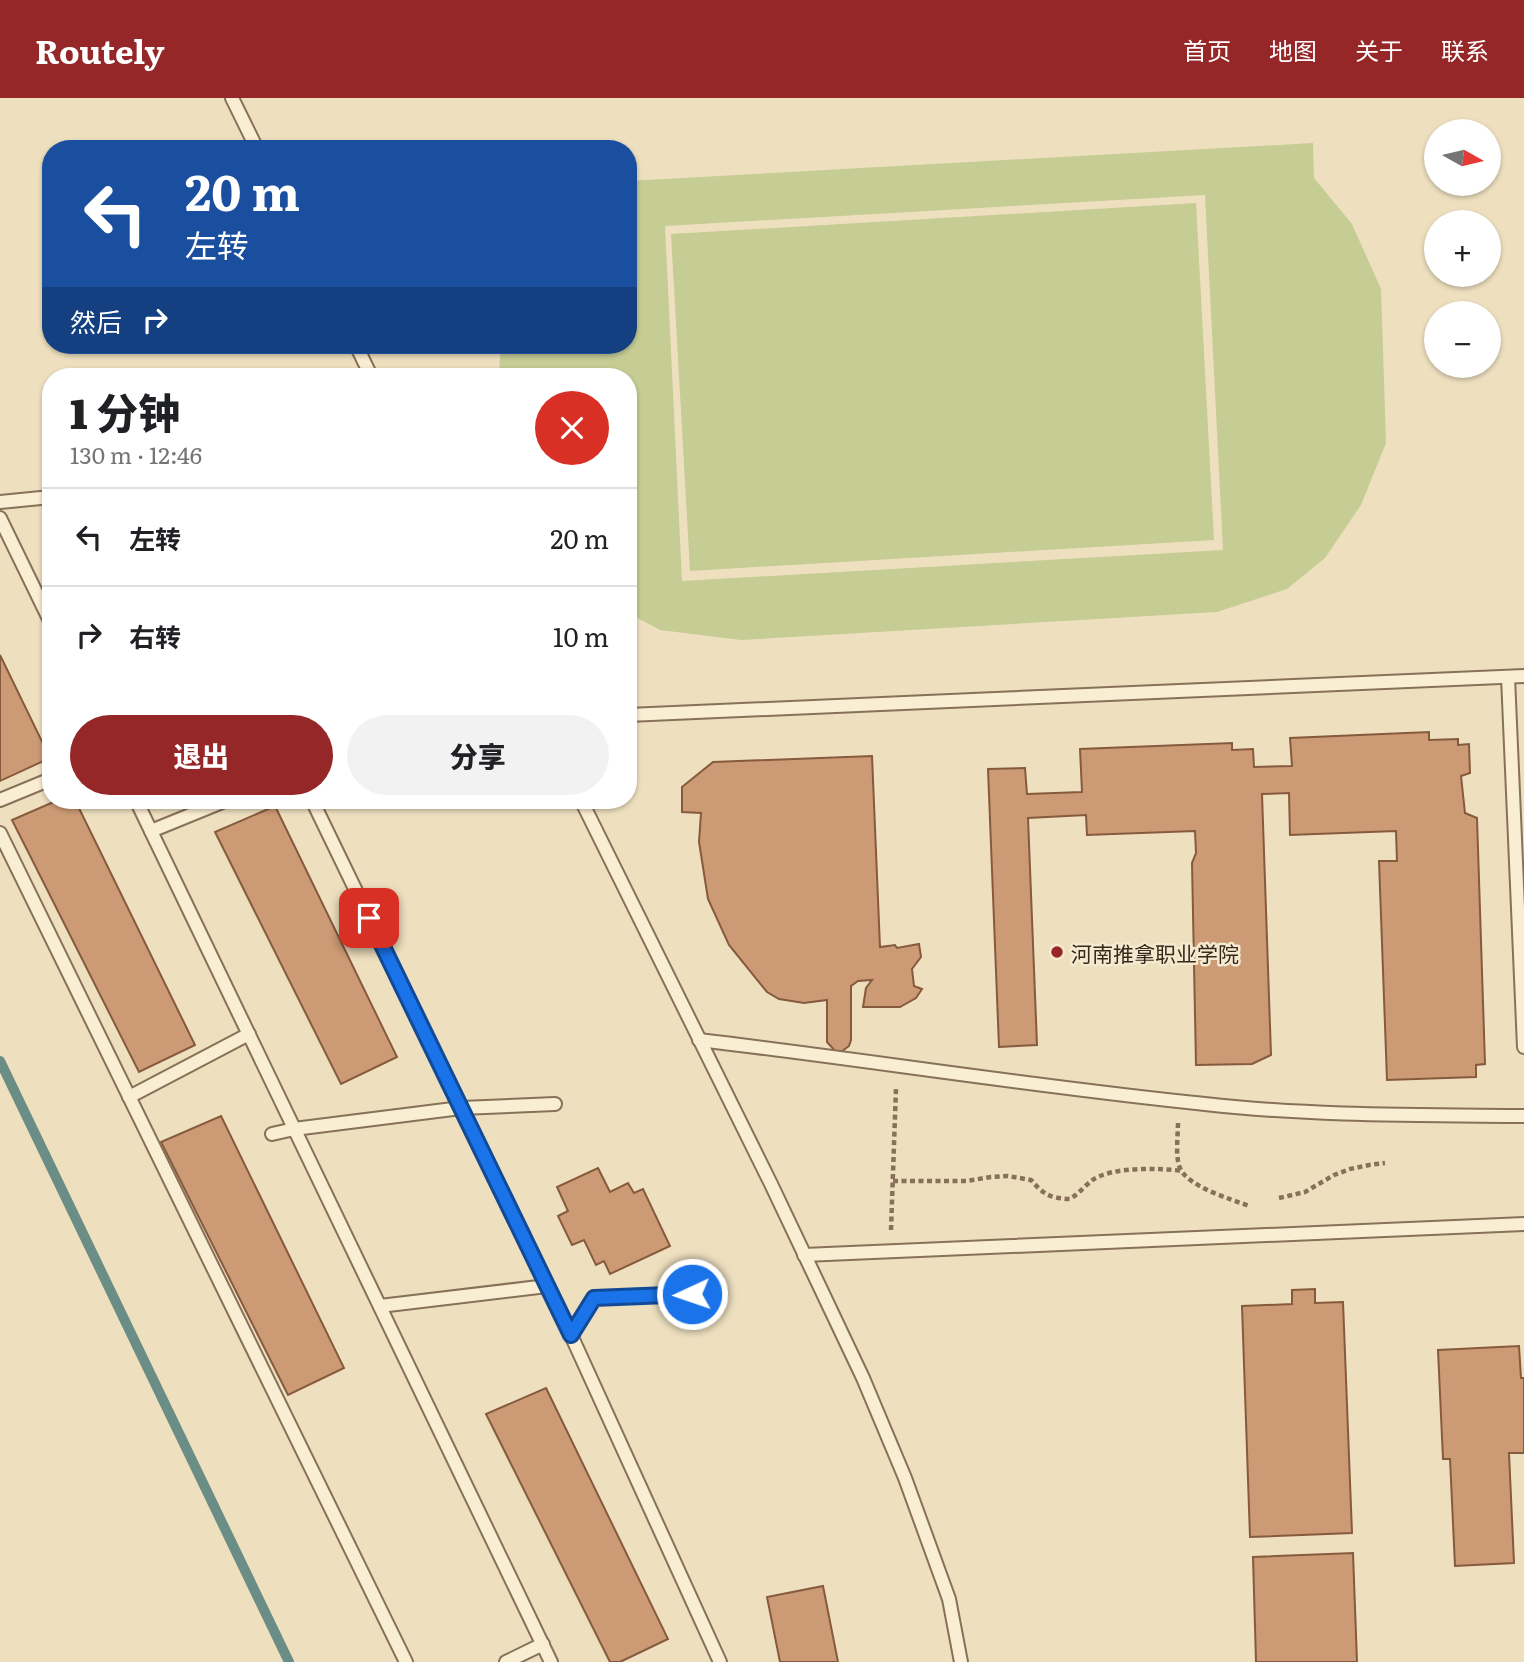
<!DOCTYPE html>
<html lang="zh">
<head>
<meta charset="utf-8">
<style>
  :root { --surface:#fff; --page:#f2f2f2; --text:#202124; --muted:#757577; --line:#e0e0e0; --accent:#962728 }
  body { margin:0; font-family:Literata,"Noto Sans SC",serif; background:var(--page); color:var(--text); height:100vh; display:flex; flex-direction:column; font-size:26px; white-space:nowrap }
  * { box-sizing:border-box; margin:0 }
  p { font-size:23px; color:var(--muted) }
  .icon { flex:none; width:38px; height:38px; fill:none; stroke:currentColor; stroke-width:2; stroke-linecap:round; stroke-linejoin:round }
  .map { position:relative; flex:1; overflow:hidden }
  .side { position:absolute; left:42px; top:270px; width:595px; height:441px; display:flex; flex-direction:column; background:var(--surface); border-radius:28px; box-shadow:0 2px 5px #0004 }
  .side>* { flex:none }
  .top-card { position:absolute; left:42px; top:42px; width:595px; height:214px; border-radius:28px; box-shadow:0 2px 5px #0004; background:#1a4fa0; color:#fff; overflow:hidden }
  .needle { width:46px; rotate:98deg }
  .fabs { position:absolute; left:1424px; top:21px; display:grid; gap:14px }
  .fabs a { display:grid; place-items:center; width:77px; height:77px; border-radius:50%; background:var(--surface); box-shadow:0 2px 5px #0004; font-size:35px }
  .pin { position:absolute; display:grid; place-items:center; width:60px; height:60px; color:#fff; margin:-30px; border-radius:14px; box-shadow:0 4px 10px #0006 }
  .me { position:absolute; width:77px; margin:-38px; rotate:267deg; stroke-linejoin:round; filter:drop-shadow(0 0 5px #0008) }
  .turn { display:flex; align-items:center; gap:24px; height:147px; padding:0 28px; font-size:32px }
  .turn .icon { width:91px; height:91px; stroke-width:2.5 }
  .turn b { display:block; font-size:49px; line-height:60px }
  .then { display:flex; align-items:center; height:66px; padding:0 28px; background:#0003; gap:14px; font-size:26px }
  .round { display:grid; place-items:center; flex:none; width:74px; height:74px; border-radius:37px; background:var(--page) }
  .overview { display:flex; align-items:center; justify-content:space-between; height:119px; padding:0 28px }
  h1 { font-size:42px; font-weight:800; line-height:52px }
  .action { display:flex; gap:14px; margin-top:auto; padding:14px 28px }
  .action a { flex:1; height:80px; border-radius:42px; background:var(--accent); color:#fff; font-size:28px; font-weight:800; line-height:80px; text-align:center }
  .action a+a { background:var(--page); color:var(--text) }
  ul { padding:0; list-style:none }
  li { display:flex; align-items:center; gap:21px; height:98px; padding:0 28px; border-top:2px solid var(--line) }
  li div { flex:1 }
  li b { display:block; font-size:26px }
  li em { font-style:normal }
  header { display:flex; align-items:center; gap:42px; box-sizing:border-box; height:98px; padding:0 35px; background:var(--accent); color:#fff }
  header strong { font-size:33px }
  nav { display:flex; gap:38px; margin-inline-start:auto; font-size:24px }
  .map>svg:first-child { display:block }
  .green { fill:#c5cc94; fill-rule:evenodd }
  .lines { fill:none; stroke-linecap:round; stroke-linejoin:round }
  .stream { stroke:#6a8d85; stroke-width:10 }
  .building { fill:#cc9a75; stroke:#865a3d; stroke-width:2 }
  .service-casing { stroke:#877158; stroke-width:16 }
  .path { stroke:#877158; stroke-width:4.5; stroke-dasharray:5 3.5; stroke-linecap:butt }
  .service { stroke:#f9edd2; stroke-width:12 }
  .route-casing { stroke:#114b97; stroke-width:18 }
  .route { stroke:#1a73e8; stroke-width:12 }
  .poi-dot { fill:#962728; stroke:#f5eacf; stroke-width:2.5 }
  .labels { text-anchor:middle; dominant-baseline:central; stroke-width:5; stroke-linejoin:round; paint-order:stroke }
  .poi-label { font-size:21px; fill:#36291c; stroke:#f5eacf; text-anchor:start }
</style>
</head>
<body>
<header>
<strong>Routely</strong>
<nav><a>首页</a><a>地图</a><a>关于</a><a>联系</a></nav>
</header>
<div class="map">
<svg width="1524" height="1564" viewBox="0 0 1524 1564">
  <rect width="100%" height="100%" fill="#eee0bf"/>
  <g class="green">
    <path d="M 1313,45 L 1314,80 L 1352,126 L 1381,191 L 1386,345 L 1361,407 L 1325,460 L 1287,491 L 1217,514 L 741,542 L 660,532 L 628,515 L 628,278 L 499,278 L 500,258 L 503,247 L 628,247 L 628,83 ZM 1205,97 L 1223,452 L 682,483 L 665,128 Z"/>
    <path d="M 1196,105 L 1214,442 L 690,473 L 671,136 Z"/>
  </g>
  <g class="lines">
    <path class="stream" d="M 0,963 L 289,1564"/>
  </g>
  <g class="building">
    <path d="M 0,557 L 50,660 L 0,683 Z"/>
    <path d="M 1429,634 L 1429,642 L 1458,641 L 1458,647 L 1469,646 L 1470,675 L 1461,678 L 1465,715 L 1477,720 L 1485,966 L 1476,967 L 1476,979 L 1387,982 L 1379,763 L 1397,763 L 1396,733 L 1290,737 L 1289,695 L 1262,696 L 1271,957 L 1252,966 L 1196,967 L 1192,765 L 1196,755 L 1195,733 L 1087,737 L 1086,717 L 1028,720 L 1037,947 L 999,949 L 988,671 L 1025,670 L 1027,696 L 1082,694 L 1080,651 L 1232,645 L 1232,652 L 1253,651 L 1254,669 L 1292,668 L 1290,640 Z"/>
    <path d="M 872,658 L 880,849 L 895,847 L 897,850 L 919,846 L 921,859 L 912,871 L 914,888 L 922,891 L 916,900 L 900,909 L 863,909 L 866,890 L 872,882 L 858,883 L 851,888 L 851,942 L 849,948 L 841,954 L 836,954 L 827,944 L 827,902 L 804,905 L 779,901 L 767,894 L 729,847 L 708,801 L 699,744 L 701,715 L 682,714 L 682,689 L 713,664 Z"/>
    <path d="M 58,702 L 75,702 L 195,947 L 139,974 L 12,722 Z"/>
    <path d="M 275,708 L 397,959 L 341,986 L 215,734 Z"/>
    <path d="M 221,1018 L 344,1270 L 288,1297 L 161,1044 Z"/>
    <path d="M 598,1070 L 610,1094 L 628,1085 L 634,1095 L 643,1091 L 670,1148 L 610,1176 L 604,1163 L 596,1167 L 584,1142 L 572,1147 L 558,1118 L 568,1113 L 557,1089 Z"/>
    <path d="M 1315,1191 L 1315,1205 L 1343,1204 L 1352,1435 L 1250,1439 L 1242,1208 L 1292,1206 L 1292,1192 Z"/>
    <path d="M 1519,1248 L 1521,1280 L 1524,1280 L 1524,1355 L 1509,1355 L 1514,1465 L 1455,1468 L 1450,1361 L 1443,1361 L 1438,1252 Z"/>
    <path d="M 546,1290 L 668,1541 L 620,1564 L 610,1564 L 486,1316 Z"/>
    <path d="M 1353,1455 L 1357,1564 L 1256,1564 L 1253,1459 Z"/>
    <path d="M 823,1488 L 838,1564 L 780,1564 L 767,1499 Z"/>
  </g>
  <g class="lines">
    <defs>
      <g id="service">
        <path d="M 232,0 L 257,51"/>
        <path d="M 356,247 L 371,278"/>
        <path d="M 0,404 L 51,399"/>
        <path d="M 0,420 L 51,525"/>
        <path d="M 1508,579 L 1524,949"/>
        <path d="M 628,617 L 1524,578"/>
        <path d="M 0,702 L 51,681"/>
        <path d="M 136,702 L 551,1564"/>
        <path d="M 312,702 L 571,1237"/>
        <path d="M 581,702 L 771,1086 L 863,1280 L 905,1380 L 949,1501 L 961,1564"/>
        <path d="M 151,733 L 227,702"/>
        <path d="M 0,735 L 406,1564"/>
        <path d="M 699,942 C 868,962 1036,989 1205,1006 C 1311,1018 1418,1017 1524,1018"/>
        <path d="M 129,999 L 249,936"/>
        <path d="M 272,1036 L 294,1031 L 461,1010 L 555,1006"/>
        <path d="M 804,1157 L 1524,1126"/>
        <path d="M 692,1196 L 594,1200 L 571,1237 L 720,1564"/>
        <path d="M 380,1208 L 547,1188"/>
        <path d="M 506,1564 L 543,1546"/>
      </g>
    </defs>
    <use href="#service" class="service-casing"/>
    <g class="path">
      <path d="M 1178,1025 C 1178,1037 1175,1059 1180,1070 C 1188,1089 1231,1101 1249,1108"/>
      <path d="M 893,1083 L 966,1083 L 991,1079 L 1008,1078 L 1031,1082 C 1044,1097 1050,1100 1070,1101 C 1078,1096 1084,1089 1091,1083 C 1111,1068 1159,1070 1183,1073"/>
      <path d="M 1279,1100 L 1305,1094 L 1334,1077 L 1350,1071 L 1369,1067 L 1385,1065"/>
      <path d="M 891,1132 L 896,990"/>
    </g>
    <use href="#service" class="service"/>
  </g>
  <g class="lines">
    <defs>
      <path id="route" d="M 369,820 L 571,1237 L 594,1200 L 692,1196"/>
    </defs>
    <use href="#route" class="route-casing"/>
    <use href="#route" class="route"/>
  </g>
  <circle class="poi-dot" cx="1057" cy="854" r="7"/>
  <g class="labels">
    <g class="poi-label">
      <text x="1071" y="854">河南推拿职业学院</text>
    </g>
  </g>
</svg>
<div class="fabs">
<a><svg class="needle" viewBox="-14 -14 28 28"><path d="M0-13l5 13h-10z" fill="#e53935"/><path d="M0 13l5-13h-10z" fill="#757577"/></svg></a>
<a>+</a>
<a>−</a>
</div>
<div class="pin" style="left:369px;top:820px;background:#d93025"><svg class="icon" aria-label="arrive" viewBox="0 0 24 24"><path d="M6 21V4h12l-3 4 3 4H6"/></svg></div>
<svg class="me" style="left:692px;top:1196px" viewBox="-20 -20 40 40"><circle r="17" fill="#1a73e8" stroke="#fff" stroke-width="3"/><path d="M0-11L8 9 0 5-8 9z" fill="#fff"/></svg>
<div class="top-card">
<div class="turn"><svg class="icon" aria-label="left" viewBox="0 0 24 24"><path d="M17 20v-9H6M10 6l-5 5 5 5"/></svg><div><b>20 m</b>左转</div></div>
<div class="then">然后<svg class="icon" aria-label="right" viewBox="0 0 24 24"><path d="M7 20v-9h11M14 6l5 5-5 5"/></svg></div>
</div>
<section class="side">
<div class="overview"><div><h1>1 分钟</h1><p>130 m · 12:46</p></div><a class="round" style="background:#d93025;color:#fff"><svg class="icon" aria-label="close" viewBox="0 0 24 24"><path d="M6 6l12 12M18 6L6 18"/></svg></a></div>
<ul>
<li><svg class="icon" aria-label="left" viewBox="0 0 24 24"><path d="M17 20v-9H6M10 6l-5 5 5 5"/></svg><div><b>左转</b></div><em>20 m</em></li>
<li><svg class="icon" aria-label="right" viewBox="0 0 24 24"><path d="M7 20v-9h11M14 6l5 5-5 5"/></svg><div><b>右转</b></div><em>10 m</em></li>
</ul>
<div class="action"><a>退出</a><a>分享</a></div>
</section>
</div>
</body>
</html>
